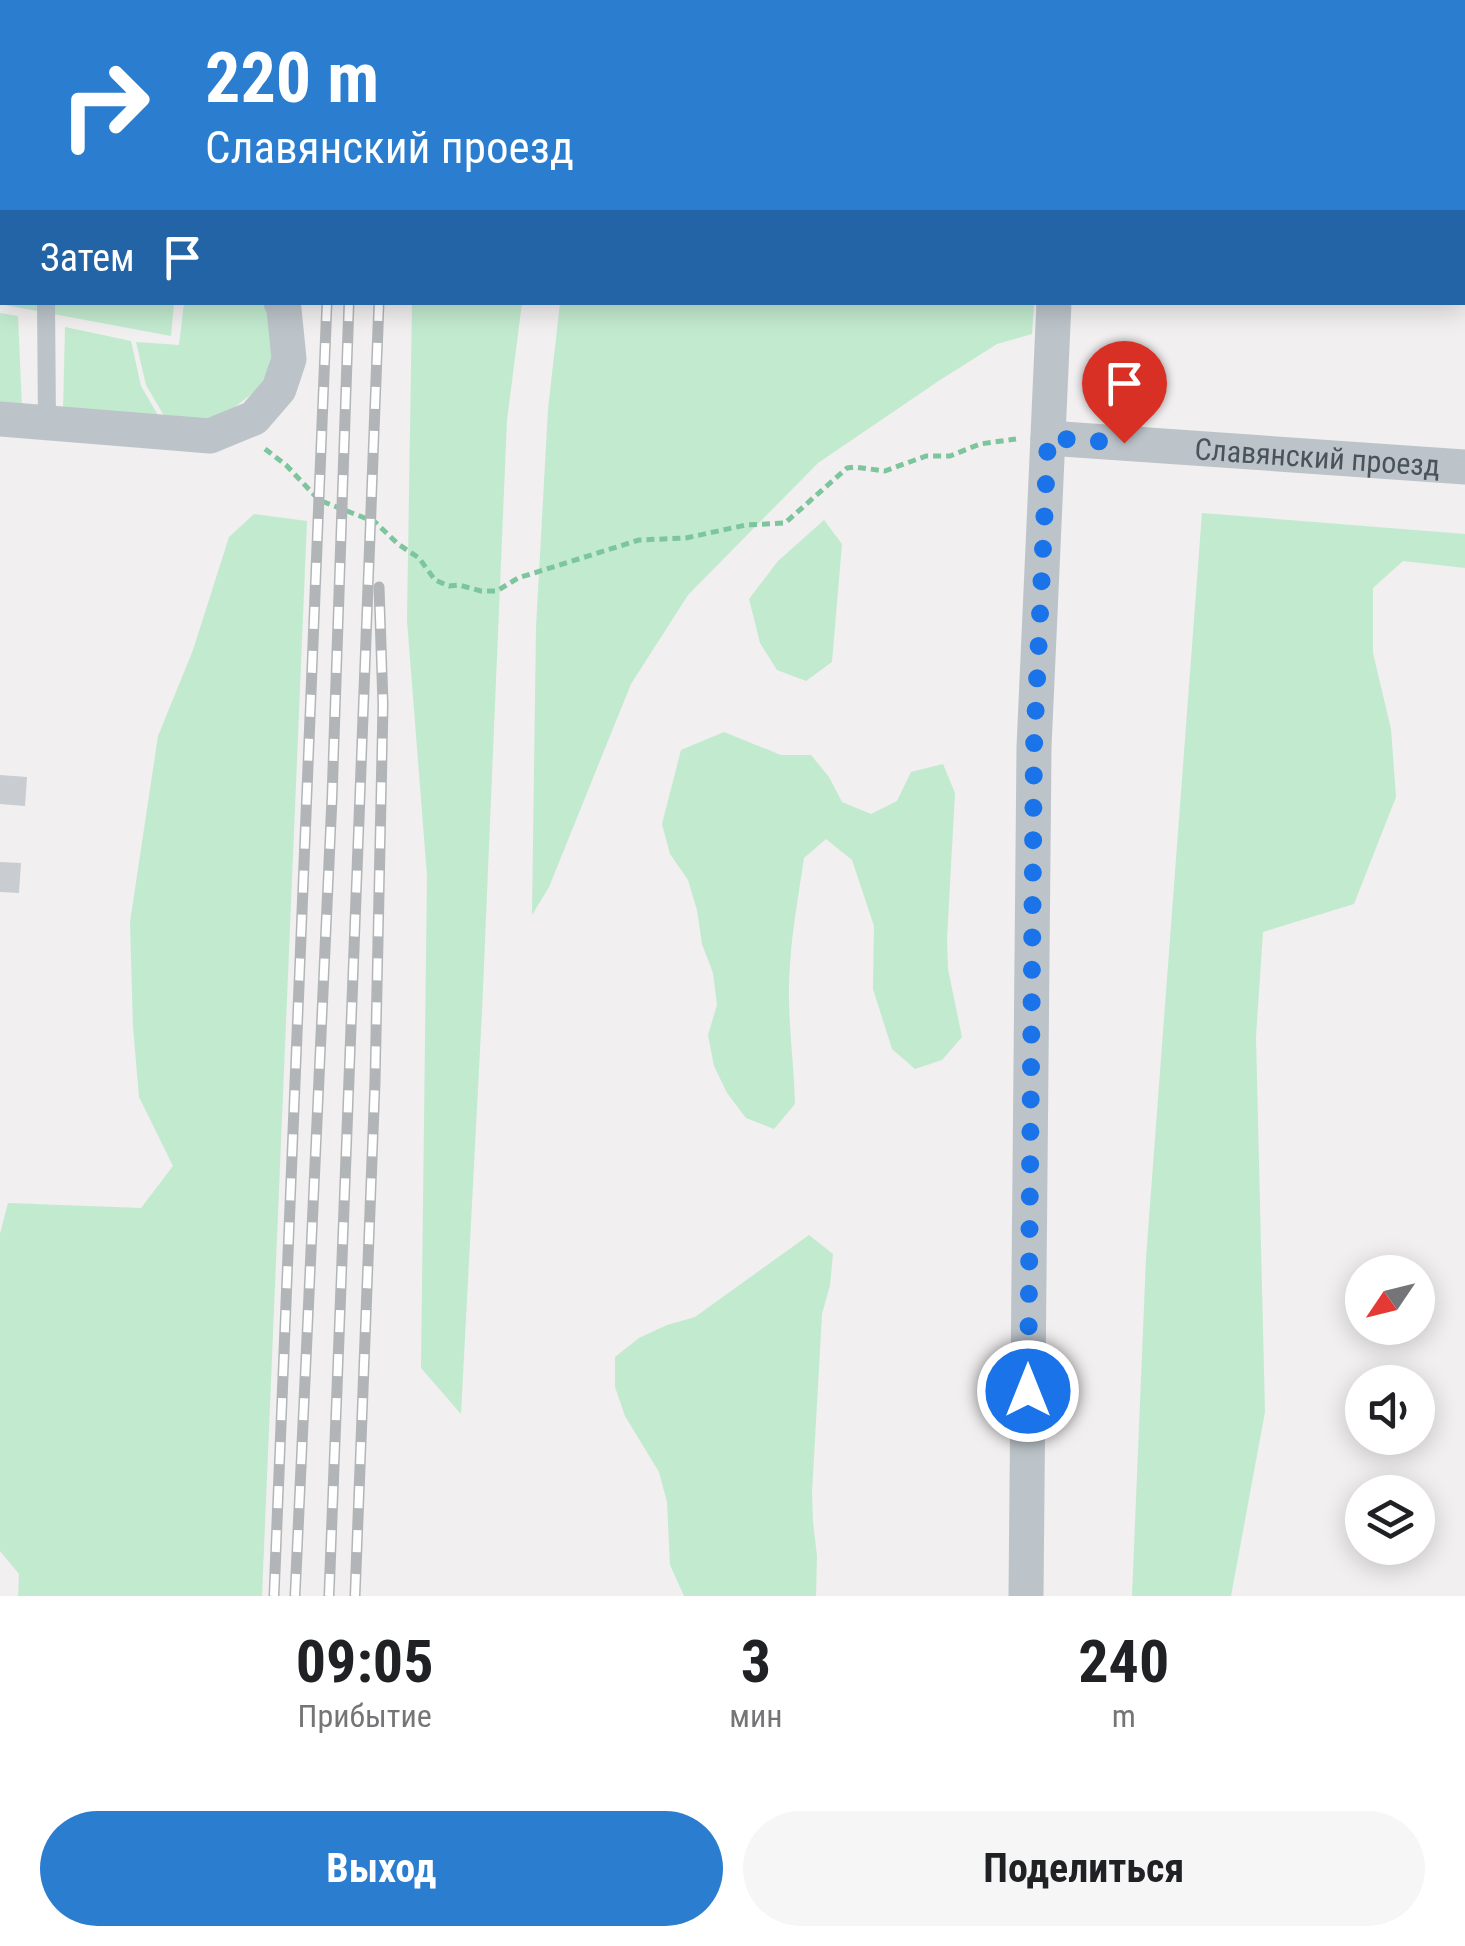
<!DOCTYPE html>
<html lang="ru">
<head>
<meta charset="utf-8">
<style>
  :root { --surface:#fff; --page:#f6f6f6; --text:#202124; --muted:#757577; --accent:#2b7ecf }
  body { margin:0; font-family:"Roboto Condensed",sans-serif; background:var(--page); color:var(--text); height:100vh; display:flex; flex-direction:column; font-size:38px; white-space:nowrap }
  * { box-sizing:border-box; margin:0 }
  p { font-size:32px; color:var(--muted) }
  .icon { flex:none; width:55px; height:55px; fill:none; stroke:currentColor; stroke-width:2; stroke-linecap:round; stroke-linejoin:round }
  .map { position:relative; height:1596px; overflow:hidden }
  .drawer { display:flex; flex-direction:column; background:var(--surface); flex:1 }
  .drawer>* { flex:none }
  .guide { position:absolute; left:0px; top:0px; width:1465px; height:305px; box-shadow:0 5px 25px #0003; background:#2b7ecf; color:#fff; overflow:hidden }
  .needle { width:65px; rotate:235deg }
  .controls { position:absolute; left:1345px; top:1255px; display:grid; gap:20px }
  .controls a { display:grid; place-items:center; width:90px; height:90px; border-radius:50%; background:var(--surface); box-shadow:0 5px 25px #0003; font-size:50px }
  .pin { position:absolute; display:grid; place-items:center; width:85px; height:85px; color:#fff; margin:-102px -42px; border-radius:50% 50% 50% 0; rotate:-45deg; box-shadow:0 0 10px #0007 }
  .pin .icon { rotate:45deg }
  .me { position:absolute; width:110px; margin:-55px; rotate:0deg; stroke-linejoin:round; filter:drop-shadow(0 0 8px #0008) }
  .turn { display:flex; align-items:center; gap:35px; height:210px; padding:0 40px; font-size:45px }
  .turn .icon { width:130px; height:130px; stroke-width:2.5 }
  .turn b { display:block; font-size:70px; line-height:85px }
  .then { display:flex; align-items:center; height:95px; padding:0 40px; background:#0003; gap:20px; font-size:38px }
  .eta { display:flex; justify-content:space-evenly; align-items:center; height:170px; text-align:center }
  .eta b { font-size:60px; font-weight:700; line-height:70px }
  .cta { display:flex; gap:20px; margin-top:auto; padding:20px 40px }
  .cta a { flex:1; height:115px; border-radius:60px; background:var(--accent); color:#fff; font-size:40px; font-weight:700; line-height:115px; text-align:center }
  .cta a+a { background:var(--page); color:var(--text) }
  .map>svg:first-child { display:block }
  .green { fill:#c2eacf }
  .building { fill:#c9ccd1 }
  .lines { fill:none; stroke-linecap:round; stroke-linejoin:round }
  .path { stroke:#7dc59d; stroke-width:5; stroke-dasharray:8 5; stroke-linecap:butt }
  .service { stroke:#bcc4ca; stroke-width:18 }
  .minor { stroke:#bcc4ca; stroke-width:35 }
  .rail-casing { stroke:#b2b5b8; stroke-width:11 }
  .rail { stroke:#fff; stroke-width:8; stroke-dasharray:22; stroke-linecap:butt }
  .route { stroke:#1a73e8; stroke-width:18; stroke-dasharray:0 32.4 }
  .labels { text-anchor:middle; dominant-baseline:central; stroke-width:8; stroke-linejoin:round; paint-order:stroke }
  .street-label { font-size:30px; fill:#49535a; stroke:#fff }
</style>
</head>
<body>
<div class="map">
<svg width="1465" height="1596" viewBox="0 0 1465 1596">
  <rect width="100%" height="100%" fill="#f1efef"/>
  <g class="green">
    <path d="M 0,0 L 202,0 L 202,2 L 2,2 L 2,302 L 174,303 L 171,336 L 0,304 Z"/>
    <path d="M 657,0 L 1051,0 L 1050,2 L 656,2 Z"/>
    <path d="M 184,303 L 265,303 L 268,310 L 273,378 L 232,409 L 206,423 L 167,421 L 146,385 L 136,342 L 179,345 Z"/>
    <path d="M 412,303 L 522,303 L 507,420 L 482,1012 L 461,1414 L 421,1368 L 427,876 L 407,620 Z"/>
    <path d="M 560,303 L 1034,303 L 1032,334 L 997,344 L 940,380 L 818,463 L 688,595 L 631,684 L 549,887 L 532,915 L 536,628 L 548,409 Z"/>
    <path d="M 0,313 L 18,316 L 22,408 L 0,405 Z"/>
    <path d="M 65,327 L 131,341 L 141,386 L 162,422 L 63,412 Z"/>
    <path d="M 1202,513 L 1465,534 L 1465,568 L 1403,561 L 1373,588 L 1373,653 L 1391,729 L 1396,797 L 1354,904 L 1263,932 L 1256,1037 L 1265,1412 L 1231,1596 L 1132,1596 L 1146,1258 Z"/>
    <path d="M 254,514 L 307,521 L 262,1596 L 18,1596 L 19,1574 L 0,1551 L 0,1234 L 8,1203 L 141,1208 L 173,1166 L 139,1097 L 133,1027 L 130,922 L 158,736 L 193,650 L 229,537 Z"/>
    <path d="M 824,520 L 842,544 L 832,662 L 806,681 L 777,670 L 760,643 L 749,599 L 778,561 Z"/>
    <path d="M 724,732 L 781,755 L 811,755 L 829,777 L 842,802 L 871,814 L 897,801 L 911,772 L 943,764 L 955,793 L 947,939 L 948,969 L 962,1037 L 942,1060 L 915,1069 L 892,1049 L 873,989 L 874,926 L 852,860 L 826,839 L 804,858 C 799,893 792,930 790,965 C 786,1012 794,1058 795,1104 L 774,1129 L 746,1118 L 727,1093 L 714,1066 L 708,1035 L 717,1005 L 713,973 L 702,944 L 697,910 L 688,880 L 670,854 L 662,824 L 681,750 Z"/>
    <path d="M 809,1235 L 833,1254 L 830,1285 L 822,1314 L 812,1493 L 813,1522 L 817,1556 L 816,1596 L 684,1596 L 670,1565 L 667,1502 L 659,1472 L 625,1416 L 615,1387 L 615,1357 L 639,1338 L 667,1325 L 695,1317 Z"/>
  </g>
  <g class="building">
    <path d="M 0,775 L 27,777 L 25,806 L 0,804 Z"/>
    <path d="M 0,862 L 21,863 L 19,893 L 0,892 Z"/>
  </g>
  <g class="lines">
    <path class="path" d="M 265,449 L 286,465 L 319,500 L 375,522 L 398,544 L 419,558 L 435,580 L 449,586 L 459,585 L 481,591 L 497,591 L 518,578 L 639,540 L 686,538 L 746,525 L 785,523 L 847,468 L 855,467 L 885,471 L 926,456 L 950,456 L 980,444 L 1016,439"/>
    <path class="service" d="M 46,302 L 47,423"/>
    <g class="minor">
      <path d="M 1069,2 L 1069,0"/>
      <path d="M 0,419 L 210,436 L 254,418 L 279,389 L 289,359 L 284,309 L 281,302"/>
      <path id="s1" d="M 1048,438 L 1465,467"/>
      <path d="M 1026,1596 L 1034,747 L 1054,302"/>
    </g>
    <defs>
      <g id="rail">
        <path d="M 353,2 L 353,0"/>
        <path d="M 407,2 L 408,0"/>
        <path d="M 1462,58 L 1465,56"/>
        <path d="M 274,1596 L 327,302"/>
        <path d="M 295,1596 L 332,798 L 349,302"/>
        <path d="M 329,1596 L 379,302"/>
        <path d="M 355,1596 L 375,1082 L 383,704 L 379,587"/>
      </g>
    </defs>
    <use href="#rail" class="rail-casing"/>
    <use href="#rail" class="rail"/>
  </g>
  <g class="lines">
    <path class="route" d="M 1028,1391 L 1034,747 L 1048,438 L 1124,443"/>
  </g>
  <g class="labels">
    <g class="street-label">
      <text stroke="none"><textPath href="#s1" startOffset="270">Славянский проезд</textPath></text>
    </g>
  </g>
</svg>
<div class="controls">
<a><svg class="needle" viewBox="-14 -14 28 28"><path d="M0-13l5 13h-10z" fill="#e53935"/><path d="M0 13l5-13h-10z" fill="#757577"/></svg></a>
<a><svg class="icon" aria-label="sound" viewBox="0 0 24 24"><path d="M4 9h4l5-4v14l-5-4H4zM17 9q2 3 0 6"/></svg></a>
<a><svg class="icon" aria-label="layers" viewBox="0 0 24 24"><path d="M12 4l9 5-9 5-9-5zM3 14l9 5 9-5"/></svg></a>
</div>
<div class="pin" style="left:1124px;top:443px;background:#d93025"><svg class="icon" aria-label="arrive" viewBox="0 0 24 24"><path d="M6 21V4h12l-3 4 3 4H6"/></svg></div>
<svg class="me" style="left:1028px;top:1391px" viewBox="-20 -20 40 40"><circle r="17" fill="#1a73e8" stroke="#fff" stroke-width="3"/><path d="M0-11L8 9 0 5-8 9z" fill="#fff"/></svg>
<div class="guide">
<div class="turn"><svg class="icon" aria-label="right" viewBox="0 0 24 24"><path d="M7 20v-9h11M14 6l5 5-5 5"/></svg><div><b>220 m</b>Славянский проезд</div></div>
<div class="then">Затем<svg class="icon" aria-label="arrive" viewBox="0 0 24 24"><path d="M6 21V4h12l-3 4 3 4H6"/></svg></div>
</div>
</div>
<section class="drawer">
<div class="eta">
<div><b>09:05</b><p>Прибытие</p></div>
<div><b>3</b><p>мин</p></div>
<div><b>240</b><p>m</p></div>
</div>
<div class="cta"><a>Выход</a><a>Поделиться</a></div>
</section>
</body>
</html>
